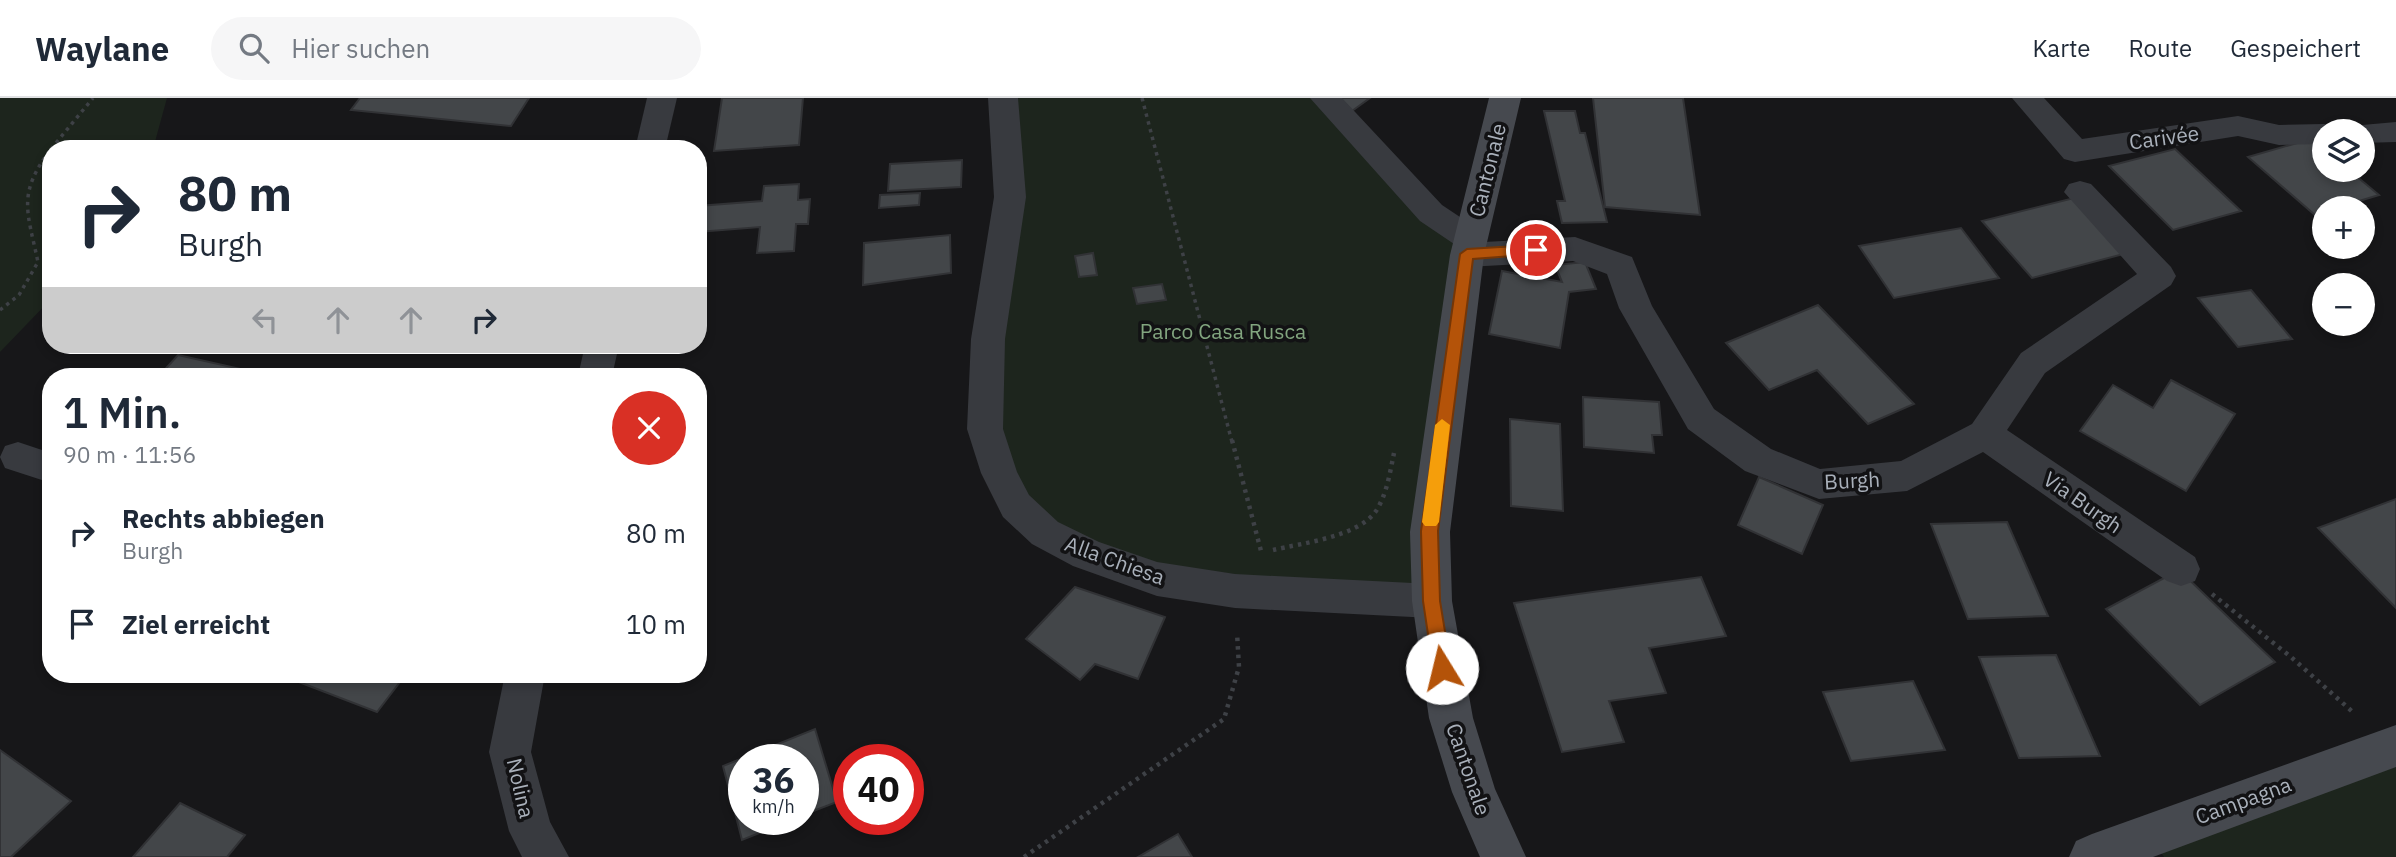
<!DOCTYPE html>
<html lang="de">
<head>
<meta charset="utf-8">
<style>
  :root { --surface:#fff; --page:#f6f6f7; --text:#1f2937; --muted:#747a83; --line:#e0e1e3 }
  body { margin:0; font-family:"IBM Plex Sans",sans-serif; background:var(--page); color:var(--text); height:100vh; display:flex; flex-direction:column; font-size:26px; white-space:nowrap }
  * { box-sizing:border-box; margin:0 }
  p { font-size:23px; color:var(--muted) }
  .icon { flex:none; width:38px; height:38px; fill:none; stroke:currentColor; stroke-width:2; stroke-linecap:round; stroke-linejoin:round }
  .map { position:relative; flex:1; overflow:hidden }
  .side { position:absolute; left:42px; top:270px; width:665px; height:315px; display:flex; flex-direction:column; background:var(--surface); border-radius:28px; box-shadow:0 4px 10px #0003 }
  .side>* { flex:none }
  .guide { position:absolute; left:42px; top:42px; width:665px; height:214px; border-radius:28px; box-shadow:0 4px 10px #0003; background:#fff; color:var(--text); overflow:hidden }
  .fabs { position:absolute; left:2312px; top:21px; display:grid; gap:14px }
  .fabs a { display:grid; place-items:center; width:63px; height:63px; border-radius:50%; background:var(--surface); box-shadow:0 4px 10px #0003; font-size:35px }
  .speed { position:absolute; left:728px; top:646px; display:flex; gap:14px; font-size:35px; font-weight:700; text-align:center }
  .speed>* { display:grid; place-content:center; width:91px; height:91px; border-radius:50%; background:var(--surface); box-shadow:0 4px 10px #0003; line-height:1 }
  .speed small { font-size:18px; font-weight:400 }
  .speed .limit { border:10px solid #d22; background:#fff; color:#111 }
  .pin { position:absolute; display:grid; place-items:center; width:60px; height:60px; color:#fff; margin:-30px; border:4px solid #fff; border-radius:50%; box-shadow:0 2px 7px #0007 }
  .me { position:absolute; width:77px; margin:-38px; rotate:351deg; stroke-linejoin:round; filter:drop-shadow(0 0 5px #0008) }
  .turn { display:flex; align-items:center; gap:24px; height:147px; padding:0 21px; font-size:32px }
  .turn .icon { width:91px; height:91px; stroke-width:2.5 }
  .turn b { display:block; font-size:49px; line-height:60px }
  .lanes { display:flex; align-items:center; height:66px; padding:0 21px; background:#0003; justify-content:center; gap:35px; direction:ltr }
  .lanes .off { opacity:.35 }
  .round { display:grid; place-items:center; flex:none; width:74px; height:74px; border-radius:37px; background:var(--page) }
  .head { display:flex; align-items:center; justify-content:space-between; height:119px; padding:0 21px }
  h1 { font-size:42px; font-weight:600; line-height:52px }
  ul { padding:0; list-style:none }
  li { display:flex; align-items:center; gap:21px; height:91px; padding:0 21px }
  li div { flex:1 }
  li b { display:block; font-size:26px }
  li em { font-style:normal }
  header { display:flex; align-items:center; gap:42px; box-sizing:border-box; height:98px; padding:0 35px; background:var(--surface); border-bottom:2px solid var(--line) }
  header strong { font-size:33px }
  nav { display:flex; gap:38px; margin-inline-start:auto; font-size:24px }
  .search { width:490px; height:63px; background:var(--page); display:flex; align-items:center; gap:18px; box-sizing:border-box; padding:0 24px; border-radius:38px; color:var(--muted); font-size:26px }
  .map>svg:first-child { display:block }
  .green { fill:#1d251d }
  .building { fill:#434649; stroke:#313235; stroke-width:2 }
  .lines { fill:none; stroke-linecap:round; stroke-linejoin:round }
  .path-far1 { stroke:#3e4146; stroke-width:3.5; stroke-dasharray:3.5 4.5; stroke-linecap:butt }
  .path { stroke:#3e4146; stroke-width:4.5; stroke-dasharray:3.5 5; stroke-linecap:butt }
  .street { fill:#383a3f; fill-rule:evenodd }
  .secondary { fill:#46494f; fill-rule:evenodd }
  .route { fill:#b45309; stroke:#753606; stroke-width:2 }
  .slow { fill:#f59e0b }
  .labels { text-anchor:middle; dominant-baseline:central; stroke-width:7; stroke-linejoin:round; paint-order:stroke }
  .street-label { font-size:21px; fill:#a9b0ba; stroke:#121214 }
  .park-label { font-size:21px; fill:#82a57f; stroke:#121214 }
</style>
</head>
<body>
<header>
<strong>Waylane</strong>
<div class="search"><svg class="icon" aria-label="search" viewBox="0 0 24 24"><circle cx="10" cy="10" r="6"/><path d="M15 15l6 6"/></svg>Hier suchen</div>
<nav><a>Karte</a><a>Route</a><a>Gespeichert</a></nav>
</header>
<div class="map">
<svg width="2396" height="759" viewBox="0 0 2396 759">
  <rect width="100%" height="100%" fill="#171719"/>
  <g class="green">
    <path d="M 0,0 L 167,0 L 153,51 L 51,51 L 51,201 L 0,254 Z"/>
    <path d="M 1003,0 L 1325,0 L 1470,141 L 1432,503 L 1086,456 L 999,375 Z"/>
    <path d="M 2396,652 L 2396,759 L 2164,759 L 2149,736 Z"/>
  </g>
  <g class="building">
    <path d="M 360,0 L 529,0 L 511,28 L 351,12 Z"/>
    <path d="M 722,0 L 803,0 L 799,47 L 714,53 Z"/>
    <path d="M 1340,0 L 1370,0 L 1352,13 Z"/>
    <path d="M 1593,0 L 1683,0 L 1700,117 L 1605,109 Z"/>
    <path d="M 1544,13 L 1575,13 L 1580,35 L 1585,35 L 1607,124 L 1562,125 L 1557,103 L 1565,103 Z"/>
    <path d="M 2311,41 L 2324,51 L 2324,72 L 2349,72 L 2379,97 L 2336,110 L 2324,110 L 2324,114 L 2315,117 L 2248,59 Z"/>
    <path d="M 2175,51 L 2241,113 L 2173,132 L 2109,68 Z"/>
    <path d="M 962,62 L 961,89 L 888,93 L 890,66 Z"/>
    <path d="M 799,86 L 798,102 L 810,101 L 808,126 L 796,126 L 794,153 L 757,155 L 760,129 L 698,134 L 698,108 L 762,103 L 764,88 Z"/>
    <path d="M 920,95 L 919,107 L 879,110 L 880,97 Z"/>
    <path d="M 2082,98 L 2135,153 L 2032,180 L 1982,123 Z"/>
    <path d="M 1961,130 L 1999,180 L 1894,200 L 1859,148 Z"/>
    <path d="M 950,137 L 951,175 L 863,187 L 864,145 Z"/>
    <path d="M 1093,155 L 1097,177 L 1079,179 L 1075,158 Z"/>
    <path d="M 1585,164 L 1596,191 L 1569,194 L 1560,250 L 1489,236 L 1502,173 L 1562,184 L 1555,167 Z"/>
    <path d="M 1162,186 L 1166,202 L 1137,206 L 1133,190 Z"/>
    <path d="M 2251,192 L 2292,241 L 2238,249 L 2198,200 Z"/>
    <path d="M 1818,207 L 1914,306 L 1868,326 L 1817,272 L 1769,292 L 1726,245 Z"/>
    <path d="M 178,257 L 272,278 L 159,278 Z"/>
    <path d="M 2171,282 L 2235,316 L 2186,393 L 2080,333 L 2113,287 L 2153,310 Z"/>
    <path d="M 1583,299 L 1659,304 L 1662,337 L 1652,337 L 1654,355 L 1584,349 Z"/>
    <path d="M 1510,321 L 1560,326 L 1563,413 L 1511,408 Z"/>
    <path d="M 1759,379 L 1823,407 L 1802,456 L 1738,427 Z"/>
    <path d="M 2396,401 L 2396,510 L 2318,430 Z"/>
    <path d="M 2007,424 L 2048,518 L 1968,521 L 1931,426 Z"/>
    <path d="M 2179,472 L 2275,564 L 2200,607 L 2106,511 Z"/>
    <path d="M 1701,479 L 1726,538 L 1649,550 L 1666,595 L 1609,603 L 1624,644 L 1562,654 L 1514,505 Z"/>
    <path d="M 1075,489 L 1165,519 L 1138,581 L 1095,566 L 1080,582 L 1026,541 Z"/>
    <path d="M 2056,557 L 2100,658 L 2019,660 L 1979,559 Z"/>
    <path d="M 278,576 L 406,576 L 377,614 Z"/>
    <path d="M 1913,583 L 1945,652 L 1851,663 L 1823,594 Z"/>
    <path d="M 815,631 L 837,704 L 803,717 L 803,662 L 744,662 L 744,721 L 794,721 L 742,742 L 723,668 Z"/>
    <path d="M 0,652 L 71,703 L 11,759 L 0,759 Z"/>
    <path d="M 180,705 L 245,737 L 227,759 L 133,759 Z"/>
    <path d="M 1178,736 L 1192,759 L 1138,759 Z"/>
  </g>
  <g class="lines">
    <g class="path-far1">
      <path d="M 1142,0 L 1232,344"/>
      <path d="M 51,51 L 93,0"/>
      <path d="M 0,212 L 19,197 L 38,164 C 27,112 17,96 51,51"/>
    </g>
    <g class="path">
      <path d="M 1232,342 L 1261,453"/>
      <path d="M 1273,452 C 1302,445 1358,439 1376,413 C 1387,396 1390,374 1394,355"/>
      <path d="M 2212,496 L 2291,559 L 2355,616"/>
      <path d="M 1024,759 L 1224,621 L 1239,569 L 1237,535"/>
    </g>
    <g class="street">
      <path d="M 647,0 L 677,0 L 665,51 L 635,51 Z"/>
      <path d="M 988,0 L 1018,0 L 1026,99 L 1005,241 L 1003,331 L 1017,374 L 1029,397 L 1058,424 L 1099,444 L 1157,464 L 1235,476 L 1432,486 L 1446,491 L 1452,503 L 1446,515 L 1432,520 L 1235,510 L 1157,498 L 1073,468 L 1032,446 L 1003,419 L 981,375 L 967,331 L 971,241 L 994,99 Z"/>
      <path d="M 1310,0 L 1342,0 L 1442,107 L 1481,133 L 1486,141 L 1484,144 L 1575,139 L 1632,159 L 1652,208 L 1714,311 L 1771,351 L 1820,371 L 1901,363 L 1972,326 L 2021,255 L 2137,176 L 2064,94 L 2069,86 L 2080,83 L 2091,86 L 2171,169 L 2176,178 L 2171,187 L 2045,275 L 2007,332 L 2195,459 L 2200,471 L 2195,483 L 2181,488 L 2167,483 L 1983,354 L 1907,393 L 1819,401 L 1745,373 L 1688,331 L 1619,210 L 1607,176 L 1573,163 L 1467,169 L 1455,165 L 1451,157 L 1457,148 L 1420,123 Z"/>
      <path d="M 2012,0 L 2044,0 L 2082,41 L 2238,18 L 2279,27 L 2324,26 L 2335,29 L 2338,33 L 2324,33 L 2324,46 L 2279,47 L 2238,38 L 2075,64 L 2064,61 Z"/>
      <path d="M 2396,24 L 2396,44 L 2362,45 L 2362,33 L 2348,33 L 2351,28 Z"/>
      <path d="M 585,247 L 619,247 L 612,278 L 578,278 Z"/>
      <path d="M 18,344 L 51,355 L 51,385 L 5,370 L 0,359 L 5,348 Z"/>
      <path d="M 505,576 L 545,576 L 531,654 L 550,724 L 569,759 L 522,759 L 509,733 L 489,654 Z"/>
    </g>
    <g class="secondary">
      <path d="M 1489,0 L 1521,0 L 1484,157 L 1450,434 L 1452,503 L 1473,620 L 1495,691 L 1526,759 L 1480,759 L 1452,694 L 1429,620 L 1412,503 L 1410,434 L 1450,157 Z"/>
      <path d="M 2396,627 L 2396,669 L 2153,759 L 2069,759 L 2076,743 L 2092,736 Z"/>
    </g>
  </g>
  <path class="route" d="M 1536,147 L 1543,152 L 1541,156 L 1473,161 L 1438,433 L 1440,503 L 1451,570 L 1448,576 L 1442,578 L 1436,576 L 1433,570 L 1423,503 L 1421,433 L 1460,156 L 1467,151 Z"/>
  <path class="slow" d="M 1442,321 L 1450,327 L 1439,424 L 1436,428 L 1425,428 L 1422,424 L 1435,327 Z"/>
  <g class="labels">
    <g class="street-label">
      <text transform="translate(2164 39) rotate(-8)">Carivée</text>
      <text transform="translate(1487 72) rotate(-76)">Cantonale</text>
      <text transform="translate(1852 382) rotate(-3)">Burgh</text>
      <text transform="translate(2083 404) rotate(35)">Via Burgh</text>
      <text transform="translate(1115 462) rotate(20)">Alla Chiesa</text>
      <text transform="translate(1469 671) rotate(71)">Cantonale</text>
      <text transform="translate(521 690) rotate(77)">Nolina</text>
      <text transform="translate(2243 702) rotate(-20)">Campagna</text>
    </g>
    <g class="park-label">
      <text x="1223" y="233">Parco Casa Rusca</text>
    </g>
  </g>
</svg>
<div class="fabs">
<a><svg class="icon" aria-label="layers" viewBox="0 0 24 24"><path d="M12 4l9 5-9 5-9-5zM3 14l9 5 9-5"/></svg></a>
<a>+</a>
<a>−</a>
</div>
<div class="speed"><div>36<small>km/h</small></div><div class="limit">40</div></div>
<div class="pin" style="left:1536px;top:152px;background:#d93025"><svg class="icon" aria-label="arrive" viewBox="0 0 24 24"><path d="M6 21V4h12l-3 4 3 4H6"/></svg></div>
<svg class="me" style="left:1442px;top:570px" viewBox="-20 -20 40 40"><circle r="19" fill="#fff"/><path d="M0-13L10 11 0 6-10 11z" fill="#b45309"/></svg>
<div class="guide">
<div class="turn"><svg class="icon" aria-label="right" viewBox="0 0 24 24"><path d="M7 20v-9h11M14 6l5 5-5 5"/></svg><div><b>80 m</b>Burgh</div></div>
<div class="lanes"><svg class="icon off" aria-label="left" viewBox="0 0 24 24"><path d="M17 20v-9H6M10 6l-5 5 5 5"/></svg><svg class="icon off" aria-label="ahead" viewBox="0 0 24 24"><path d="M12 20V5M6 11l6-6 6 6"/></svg><svg class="icon off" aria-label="ahead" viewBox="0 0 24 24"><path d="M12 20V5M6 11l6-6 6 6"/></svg><svg class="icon" aria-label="right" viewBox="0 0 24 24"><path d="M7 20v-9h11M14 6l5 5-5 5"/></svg></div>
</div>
<section class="side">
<div class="head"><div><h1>1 Min.</h1><p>90 m · 11:56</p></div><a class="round" style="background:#d93025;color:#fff"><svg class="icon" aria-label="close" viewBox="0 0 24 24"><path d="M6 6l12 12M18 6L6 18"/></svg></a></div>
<ul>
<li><svg class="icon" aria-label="right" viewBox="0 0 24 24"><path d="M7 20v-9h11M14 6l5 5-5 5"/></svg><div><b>Rechts abbiegen</b><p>Burgh</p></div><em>80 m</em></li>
<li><svg class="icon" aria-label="arrive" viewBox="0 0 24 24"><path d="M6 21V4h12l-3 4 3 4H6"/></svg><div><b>Ziel erreicht</b></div><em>10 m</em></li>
</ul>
</section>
</div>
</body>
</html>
